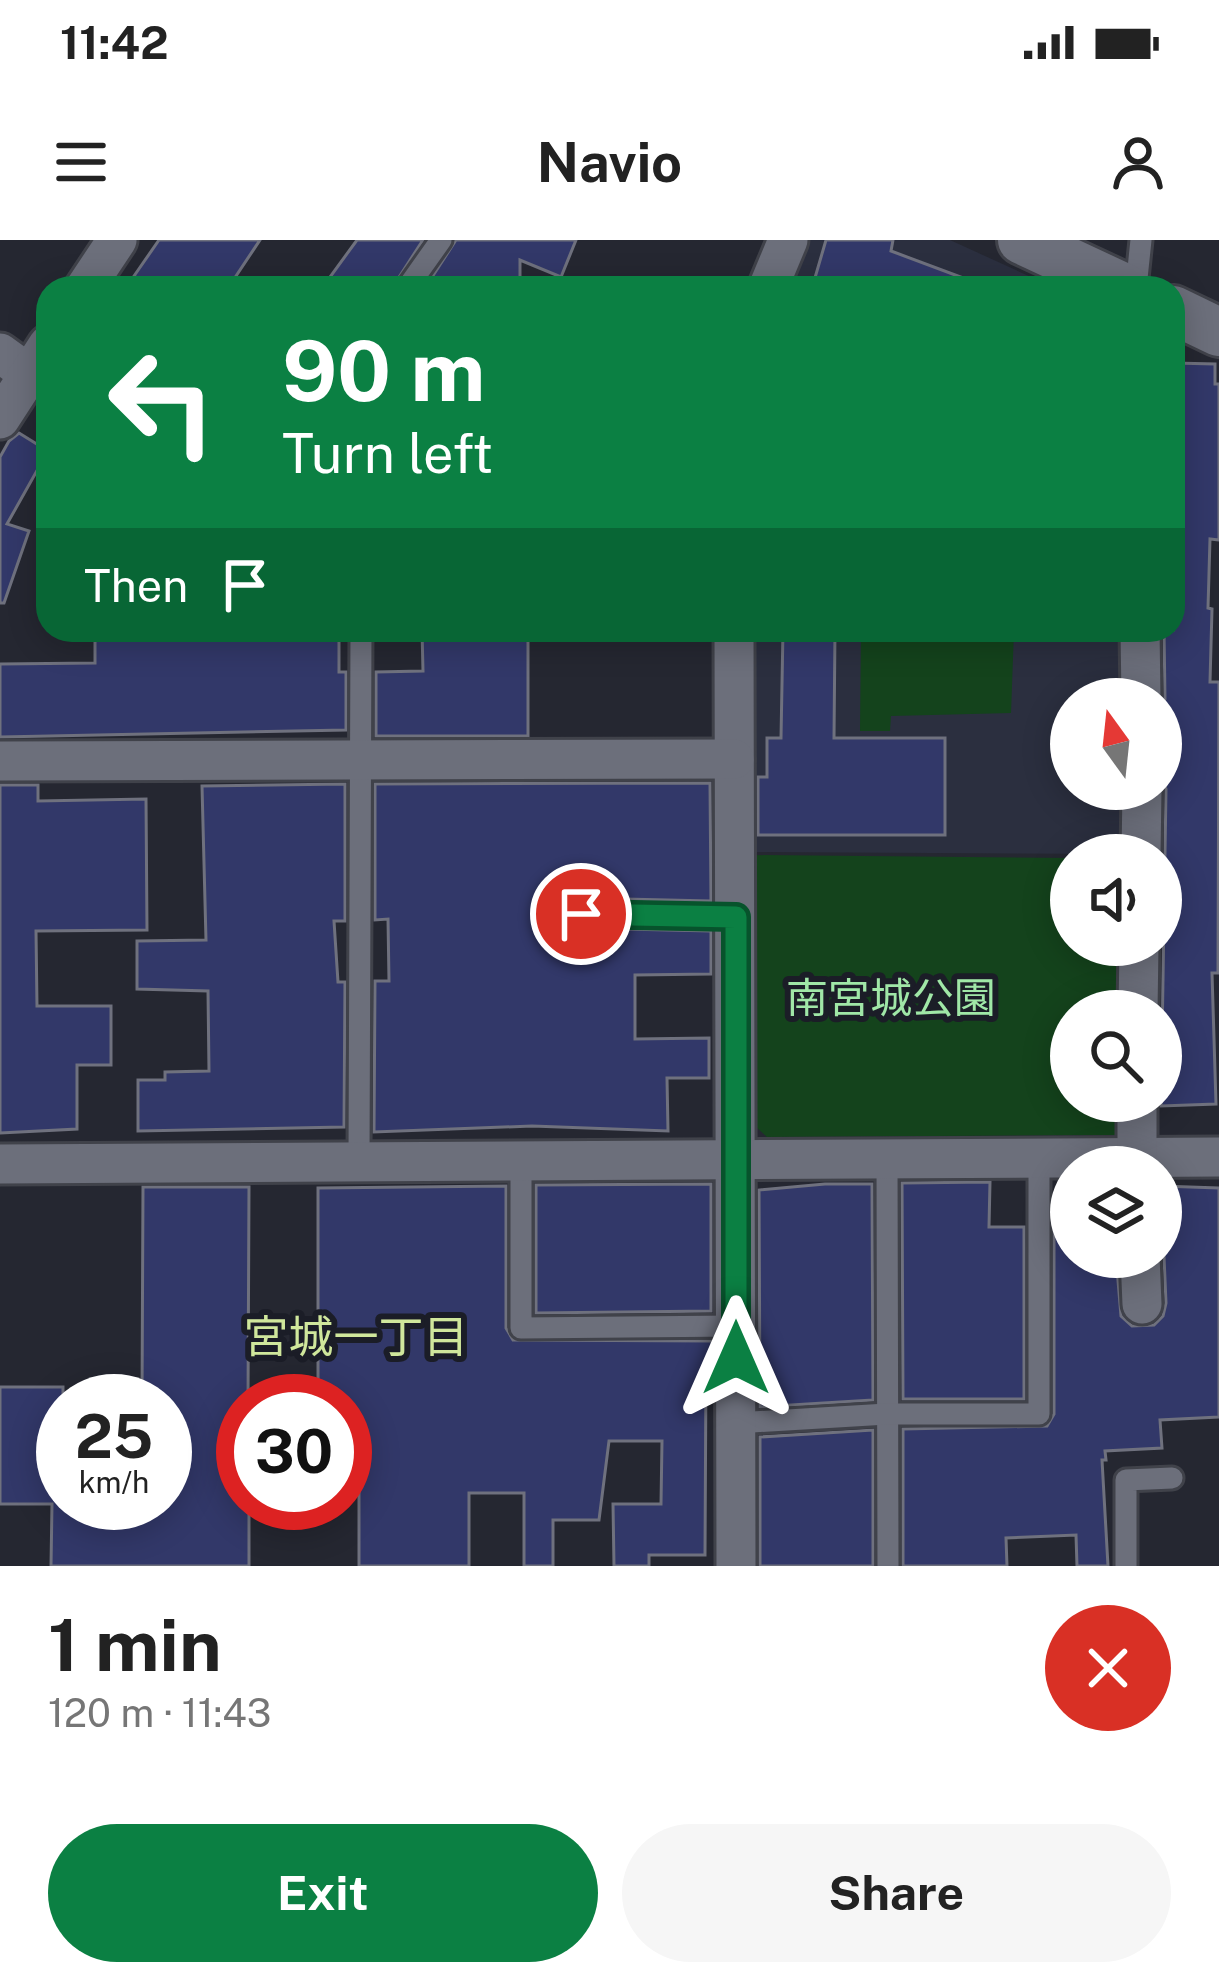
<!DOCTYPE html>
<html lang="en">
<head>
<meta charset="utf-8">
<style>
  :root { --surface:#fff; --page:#f6f6f6; --text:#222; --muted:#767676; --accent:#0b8043 }
  body { margin:0; font-family:"Public Sans","Noto Sans JP",sans-serif; background:var(--page); color:var(--text); height:100vh; display:flex; flex-direction:column; font-size:45px; white-space:nowrap }
  * { box-sizing:border-box; margin:0 }
  p { font-size:39px; color:var(--muted) }
  .icon { flex:none; width:66px; height:66px; fill:none; stroke:currentColor; stroke-width:2; stroke-linecap:round; stroke-linejoin:round }
  .map { position:relative; height:1326px; overflow:hidden }
  .panel { display:flex; flex-direction:column; background:var(--surface); flex:1 }
  .panel>* { flex:none }
  .hud { position:absolute; left:36px; top:36px; width:1149px; height:366px; border-radius:36px; box-shadow:0 6px 30px #0003; background:#0b8043; color:#fff; overflow:hidden }
  .needle { width:78px; rotate:345deg }
  .fabs { position:absolute; left:1050px; top:438px; display:grid; gap:24px }
  .fabs a { display:grid; place-items:center; width:132px; height:132px; border-radius:50%; background:var(--surface); box-shadow:0 6px 30px #0003; font-size:60px }
  .speed { position:absolute; left:36px; top:1134px; display:flex; gap:24px; font-size:60px; font-weight:700; text-align:center }
  .speed>* { display:grid; place-content:center; width:156px; height:156px; border-radius:50%; background:var(--surface); box-shadow:0 6px 30px #0003; line-height:1 }
  .speed small { font-size:30px; font-weight:400 }
  .speed .limit { border:18px solid #d22; background:#fff; color:#111 }
  .pin { position:absolute; display:grid; place-items:center; width:102px; height:102px; color:#fff; margin:-51px; border:6px solid #fff; border-radius:50%; box-shadow:0 3px 12px #0007 }
  .me { position:absolute; width:132px; margin:-66px; rotate:0deg; stroke-linejoin:round; filter:drop-shadow(0 0 9px #0008) }
  .turn { display:flex; align-items:center; gap:42px; height:252px; padding:0 48px; font-size:54px }
  .turn .icon { width:156px; height:156px; stroke-width:2.5 }
  .turn b { display:block; font-size:84px; line-height:102px }
  .then { display:flex; align-items:center; height:114px; padding:0 48px; background:#0003; gap:24px; font-size:45px }
  .round { display:grid; place-items:center; flex:none; width:126px; height:126px; border-radius:63px; background:var(--page) }
  .head { display:flex; align-items:center; justify-content:space-between; height:204px; padding:0 48px }
  h1 { font-size:72px; font-weight:700; line-height:90px }
  .primary-button { display:flex; gap:24px; margin-top:auto; padding:24px 48px }
  .primary-button a { flex:1; height:138px; border-radius:72px; background:var(--accent); color:#fff; font-size:48px; font-weight:700; line-height:138px; text-align:center }
  .primary-button a+a { background:var(--page); color:var(--text) }
  .status { display:flex; justify-content:space-between; align-items:center; height:84px; padding:0 60px; background:var(--surface); direction:ltr }
  .status svg { height:33px; fill:currentColor }
  header { display:flex; justify-content:space-between; align-items:center; height:156px; padding:0 48px; background:var(--surface); font-size:54px; font-weight:700 }
  .map>svg:first-child { display:block }
  .built { fill:#2b2f3f }
  .green { fill:#14431c }
  .building { fill:#323869; stroke:#6f717e; stroke-width:3 }
  .lines { fill:none; stroke-linecap:round; stroke-linejoin:round }
  .service-casing { stroke:#40424a; stroke-width:27 }
  .minor-casing { stroke:#40424a; stroke-width:45 }
  .tertiary-casing { stroke:#40424a; stroke-width:54 }
  .service { stroke:#6c6f7b; stroke-width:21 }
  .minor { stroke:#6c6f7b; stroke-width:39 }
  .tertiary { stroke:#6c6f7b; stroke-width:48 }
  .route-casing { stroke:#07532c; stroke-width:30 }
  .route { stroke:#0b8043; stroke-width:21 }
  .labels { text-anchor:middle; dominant-baseline:central; stroke-width:12; stroke-linejoin:round; paint-order:stroke }
  .park-label { font-size:42px; fill:#a0e7a7; stroke:#1b1d27 }
  .neighbourhood-label { font-size:45px; fill:#d0e79c; stroke:#1b1d27 }
</style>
</head>
<body>
<div class="status"><b>11:42</b><svg viewBox="0 0 49 12"><path d="M0 12V9h3v3zM5 12V6h3v6zM10 12V3h3v9zM15 12V0h3v12zM26 1h20v11H26zM47 4h2v5h-2z"/></svg></div>
<header><svg class="icon" aria-label="menu" viewBox="0 0 24 24"><path d="M4 6h16M4 12h16M4 18h16"/></svg>Navio<svg class="icon" aria-label="person" viewBox="0 0 24 24"><circle cx="12" cy="8" r="4"/><path d="M4 21q1-7 8-7t8 7"/></svg></header>
<div class="map">
<svg width="1219" height="1326" viewBox="0 0 1219 1326">
  <rect width="100%" height="100%" fill="#252731"/>
  <g class="built">
    <path d="M 803,0 L 950,0 L 1055,48 L 782,48 Z"/>
    <path d="M 748,390 L 1123,390 L 1124,459 L 1071,459 L 1071,549 L 1124,549 L 1125,614 L 750,612 Z"/>
  </g>
  <g class="green">
    <path d="M 861,390 L 1014,390 L 1011,473 L 891,476 L 890,491 L 860,491 Z"/>
    <path d="M 750,615 L 1071,618 L 1071,705 L 1124,705 L 1123,771 L 1071,771 L 1071,861 L 1122,861 L 1121,887 L 1116,895 L 767,897 L 755,886 Z"/>
  </g>
  <g class="building">
    <path d="M 159,0 L 260,0 L 228,48 L 152,48 L 134,36 Z"/>
    <path d="M 357,0 L 423,0 L 392,48 L 322,48 Z"/>
    <path d="M 456,0 L 576,0 L 561,37 L 520,20 L 520,48 L 425,48 Z"/>
    <path d="M 826,0 L 893,0 L 891,11 L 982,45 L 981,48 L 812,48 Z"/>
    <path d="M 1173,123 L 1215,124 L 1215,144 L 1219,144 L 1219,300 L 1210,299 L 1208,368 L 1212,369 L 1210,442 L 1219,442 L 1218,733 L 1212,733 L 1216,864 L 1161,866 L 1166,549 L 1161,535 L 1161,472 L 1165,459 L 1164,390 L 1173,390 Z"/>
    <path d="M 19,193 L 48,211 L 7,284 L 29,291 L 4,363 L 0,363 L 0,217 L 9,201 Z"/>
    <path d="M 95,390 L 339,390 L 339,432 L 346,432 L 346,490 L 0,497 L 0,424 L 95,423 Z"/>
    <path d="M 422,390 L 528,390 L 528,496 L 376,496 L 376,432 L 423,431 Z"/>
    <path d="M 783,390 L 835,390 L 834,498 L 945,498 L 945,595 L 758,595 L 758,537 L 767,537 L 767,498 L 781,498 Z"/>
    <path d="M 710,543 L 711,661 L 581,658 L 573,661 L 566,671 L 568,681 L 581,688 L 711,691 L 711,734 L 635,735 L 635,799 L 709,798 L 709,838 L 667,838 L 668,891 L 532,886 L 374,892 L 375,741 L 389,741 L 388,679 L 375,680 L 375,544 Z"/>
    <path d="M 345,544 L 345,681 L 334,681 L 338,742 L 345,742 L 344,887 L 138,891 L 138,840 L 165,840 L 165,832 L 209,831 L 208,751 L 137,749 L 137,701 L 206,700 L 202,546 Z"/>
    <path d="M 0,545 L 38,545 L 38,561 L 146,559 L 147,690 L 36,691 L 37,766 L 111,766 L 111,825 L 77,825 L 77,889 L 0,893 Z"/>
    <path d="M 990,942 L 989,987 L 1024,987 L 1024,1159 L 903,1159 L 902,943 Z"/>
    <path d="M 711,944 L 711,1071 L 536,1073 L 536,945 Z"/>
    <path d="M 825,944 L 872,944 L 873,1160 L 760,1167 L 759,950 Z"/>
    <path d="M 506,946 L 506,1088 L 513,1100 L 712,1101 L 712,1124 L 706,1124 L 705,1315 L 649,1315 L 649,1326 L 614,1326 L 613,1264 L 661,1264 L 662,1201 L 609,1201 L 599,1280 L 553,1280 L 553,1326 L 524,1326 L 524,1253 L 469,1253 L 469,1326 L 359,1326 L 359,1244 L 345,1244 L 345,1161 L 318,1161 L 318,948 Z"/>
    <path d="M 1161,946 L 1219,948 L 1219,1177 L 1160,1180 L 1162,1208 L 1105,1211 L 1106,1220 L 1102,1220 L 1108,1326 L 1077,1326 L 1076,1295 L 1006,1298 L 1007,1326 L 903,1326 L 903,1189 L 1047,1186 L 1054,1174 L 1054,987 L 1071,987 L 1071,1017 L 1116,1017 L 1121,1076 L 1132,1086 L 1154,1085 L 1163,1076 L 1166,1063 Z"/>
    <path d="M 143,947 L 249,947 L 248,1161 L 243,1161 L 243,1263 L 249,1263 L 249,1326 L 51,1326 L 52,1264 L 0,1264 L 0,1147 L 63,1147 L 63,1263 L 165,1263 L 165,1161 L 142,1161 Z"/>
    <path d="M 873,1190 L 873,1326 L 760,1326 L 760,1197 Z"/>
  </g>
  <g class="lines">
    <defs>
      <g id="service">
        <path d="M 407,48 L 441,0"/>
        <path d="M 1136,48 L 1141,0"/>
        <path d="M 581,673 L 736,677"/>
        <path d="M 887,918 L 888,1326"/>
        <path d="M 359,919 L 361,390"/>
        <path d="M 521,920 L 521,1088 L 736,1086"/>
        <path d="M 736,1183 L 887,1174 L 1039,1174 L 1039,918"/>
        <path d="M 1126,1326 L 1126,1240 L 1172,1238"/>
      </g>
      <g id="minor">
        <path d="M 85,48 L 117,0"/>
        <path d="M 768,48 L 788,0"/>
        <path d="M 0,113 L 29,134 L 48,134"/>
        <path d="M 0,179 L 48,105"/>
        <path d="M 734,390 L 736,1326"/>
        <path d="M 1140,390 L 1141,459"/>
        <path d="M 0,521 L 734,519"/>
        <path d="M 1141,615 L 1142,549"/>
        <path d="M 1138,771 L 1139,705"/>
        <path d="M 0,924 L 1219,917"/>
        <path d="M 1137,927 L 1137,861"/>
        <path d="M 1140,1017 L 1142,1064"/>
      </g>
      <g id="tertiary">
        <path d="M 1022,0 L 1125,48"/>
        <path d="M 1173,70 L 1219,92"/>
      </g>
    </defs>
    <use href="#service" class="service-casing"/>
    <use href="#minor" class="minor-casing"/>
    <use href="#tertiary" class="tertiary-casing"/>
    <use href="#service" class="service"/>
    <use href="#minor" class="minor"/>
    <use href="#tertiary" class="tertiary"/>
  </g>
  <g class="lines">
    <defs>
      <path id="route" d="M 581,674 L 736,677 L 736,1118"/>
    </defs>
    <use href="#route" class="route-casing"/>
    <use href="#route" class="route"/>
  </g>
  <g class="labels">
    <g class="park-label">
      <text x="891" y="757">南宮城公園</text>
    </g>
    <g class="neighbourhood-label">
      <text x="356" y="1096">宮城一丁目</text>
    </g>
  </g>
</svg>
<div class="fabs">
<a><svg class="needle" viewBox="-14 -14 28 28"><path d="M0-13l5 13h-10z" fill="#e53935"/><path d="M0 13l5-13h-10z" fill="#767676"/></svg></a>
<a><svg class="icon" aria-label="sound" viewBox="0 0 24 24"><path d="M4 9h4l5-4v14l-5-4H4zM17 9q2 3 0 6"/></svg></a>
<a><svg class="icon" aria-label="search" viewBox="0 0 24 24"><circle cx="10" cy="10" r="6"/><path d="M15 15l6 6"/></svg></a>
<a><svg class="icon" aria-label="layers" viewBox="0 0 24 24"><path d="M12 4l9 5-9 5-9-5zM3 14l9 5 9-5"/></svg></a>
</div>
<div class="speed"><div>25<small>km/h</small></div><div class="limit">30</div></div>
<div class="pin" style="left:581px;top:674px;background:#d93025"><svg class="icon" aria-label="arrive" viewBox="0 0 24 24"><path d="M6 21V4h12l-3 4 3 4H6"/></svg></div>
<svg class="me" style="left:736px;top:1118px" viewBox="-20 -20 40 40"><path d="M0-17L14 15 0 8-14 15z" fill="#0b8043" stroke="#fff" stroke-width="4"/></svg>
<div class="hud">
<div class="turn"><svg class="icon" aria-label="left" viewBox="0 0 24 24"><path d="M17 20v-9H6M10 6l-5 5 5 5"/></svg><div><b>90 m</b>Turn left</div></div>
<div class="then">Then<svg class="icon" aria-label="arrive" viewBox="0 0 24 24"><path d="M6 21V4h12l-3 4 3 4H6"/></svg></div>
</div>
</div>
<section class="panel">
<div class="head"><div><h1>1 min</h1><p>120 m · 11:43</p></div><a class="round" style="background:#d93025;color:#fff"><svg class="icon" aria-label="close" viewBox="0 0 24 24"><path d="M6 6l12 12M18 6L6 18"/></svg></a></div>
<div class="primary-button"><a>Exit</a><a>Share</a></div>
</section>
</body>
</html>
